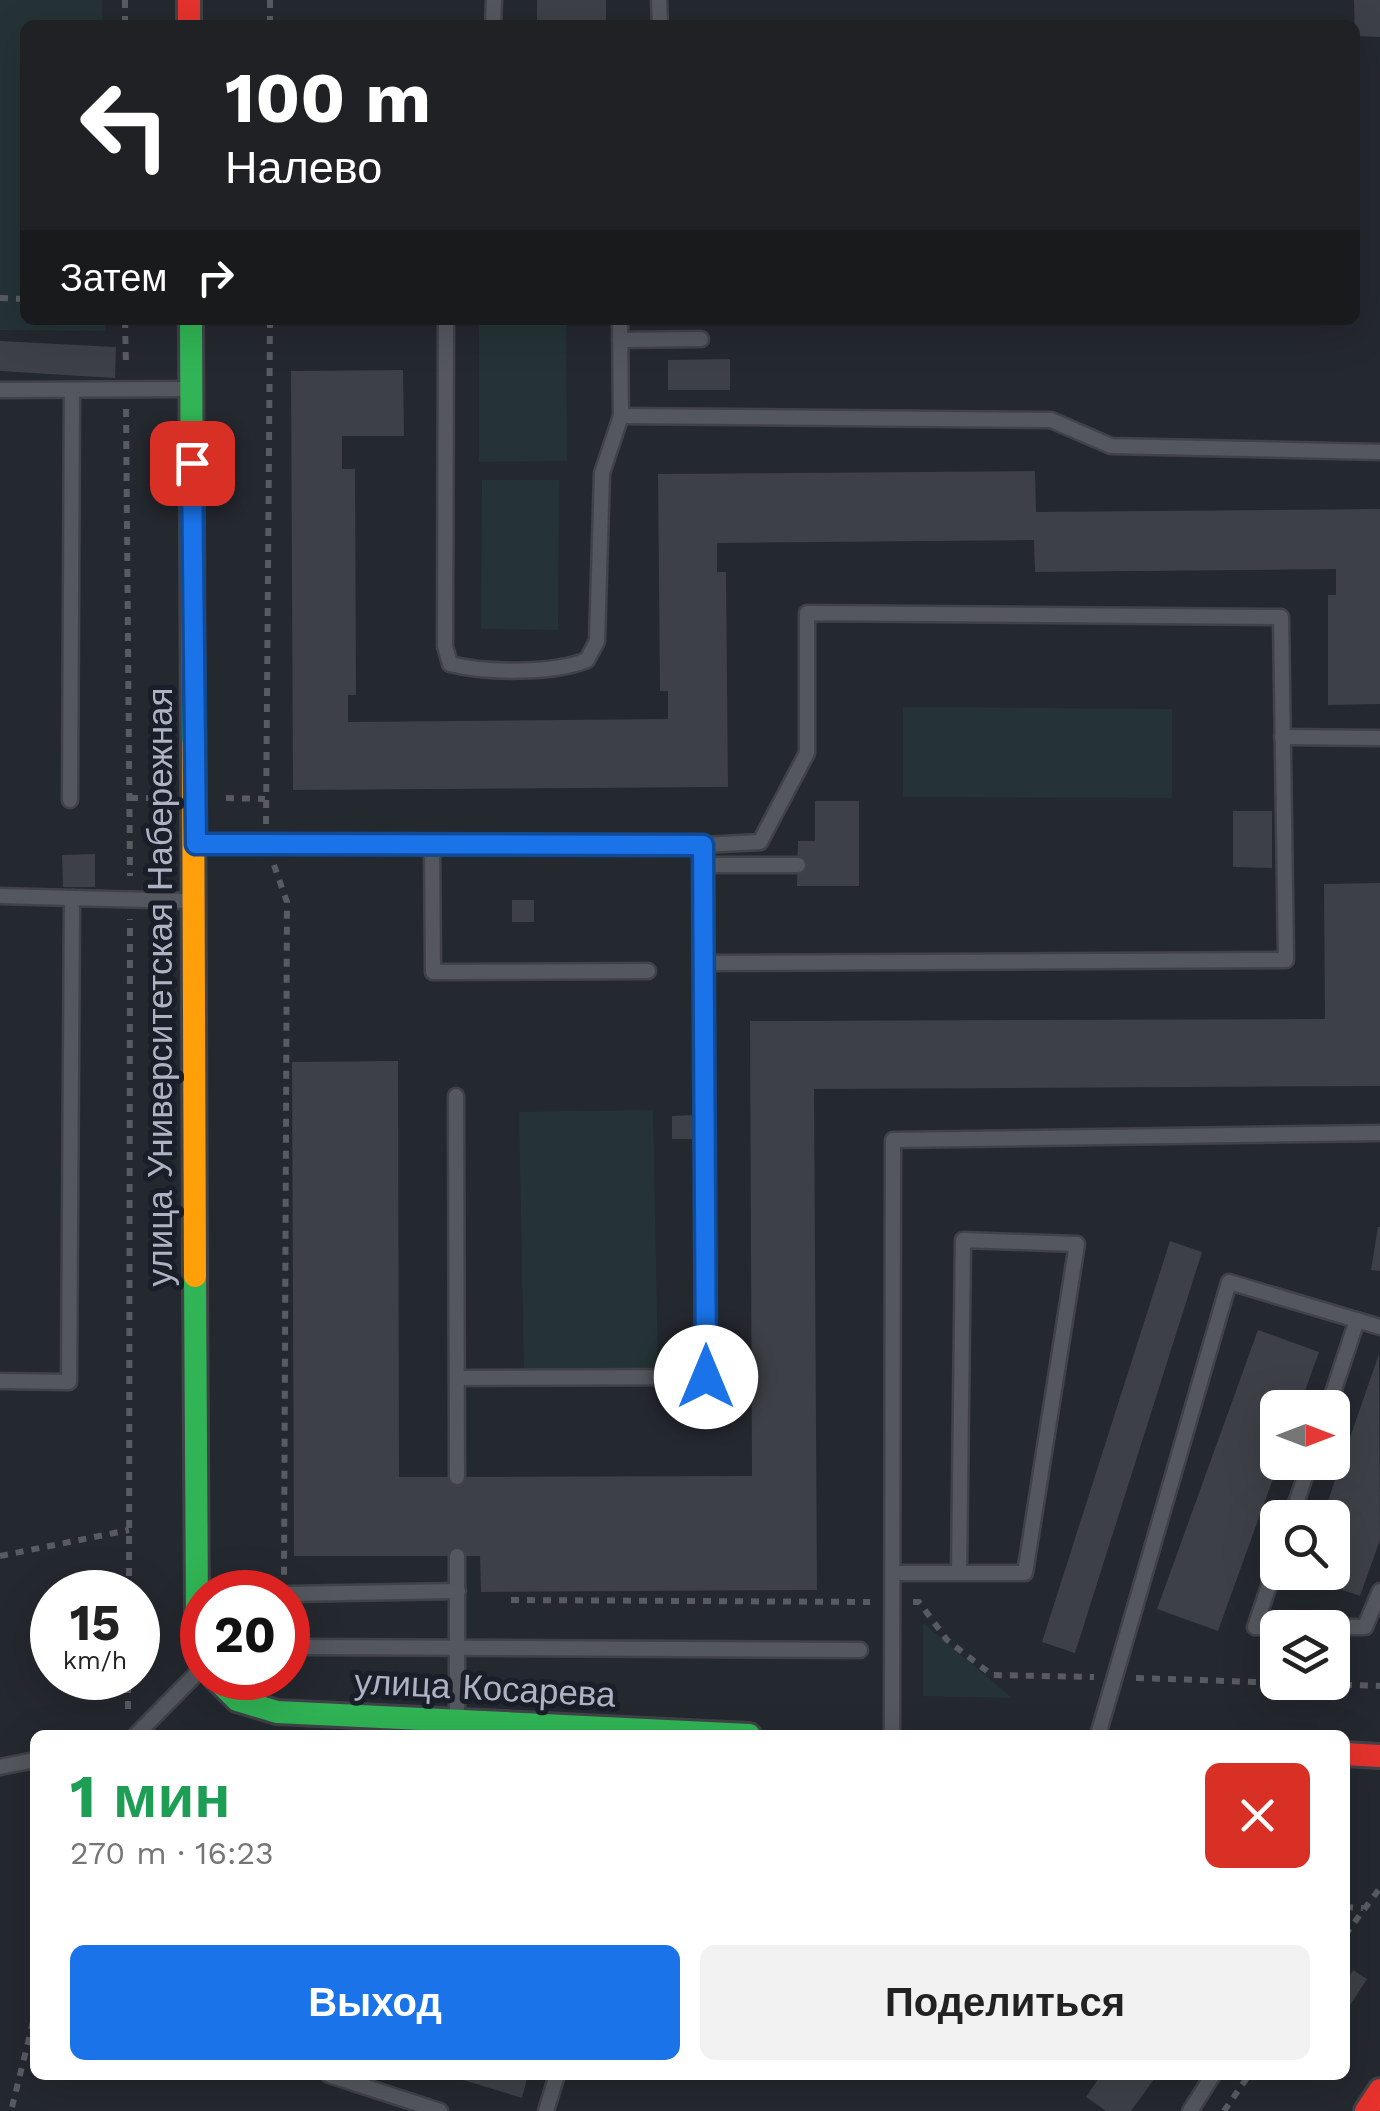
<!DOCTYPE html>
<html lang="ru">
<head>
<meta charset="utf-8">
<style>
  :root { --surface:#fff; --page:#f2f2f2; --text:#222; --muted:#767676; --accent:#1a73e8 }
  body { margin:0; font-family:"Work Sans",sans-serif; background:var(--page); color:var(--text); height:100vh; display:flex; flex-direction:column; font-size:38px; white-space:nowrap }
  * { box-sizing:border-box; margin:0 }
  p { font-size:32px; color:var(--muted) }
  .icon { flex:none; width:55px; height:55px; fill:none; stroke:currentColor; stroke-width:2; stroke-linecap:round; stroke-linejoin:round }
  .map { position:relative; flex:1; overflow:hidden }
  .details { position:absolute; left:30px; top:1730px; width:1320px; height:350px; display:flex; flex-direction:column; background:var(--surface); border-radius:15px; box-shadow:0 10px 40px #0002 }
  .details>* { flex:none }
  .top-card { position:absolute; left:20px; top:20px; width:1340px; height:305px; border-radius:15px; box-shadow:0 10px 40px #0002; background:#202124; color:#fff; overflow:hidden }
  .needle { width:65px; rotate:90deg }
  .buttons { position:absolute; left:1260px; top:1390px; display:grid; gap:20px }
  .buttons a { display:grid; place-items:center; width:90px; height:90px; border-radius:15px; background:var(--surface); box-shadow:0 10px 40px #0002; font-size:50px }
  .speed { position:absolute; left:30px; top:1570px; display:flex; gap:20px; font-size:50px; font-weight:700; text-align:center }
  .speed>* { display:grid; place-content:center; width:130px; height:130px; border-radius:50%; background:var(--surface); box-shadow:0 10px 40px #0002; line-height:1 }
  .speed small { font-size:25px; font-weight:400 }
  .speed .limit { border:15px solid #d22; background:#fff; color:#111 }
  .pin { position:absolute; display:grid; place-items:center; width:85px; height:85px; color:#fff; margin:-42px; border-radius:20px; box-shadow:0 5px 15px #0006 }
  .me { position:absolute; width:110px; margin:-55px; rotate:0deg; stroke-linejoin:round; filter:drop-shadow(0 0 8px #0008) }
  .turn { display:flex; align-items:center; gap:35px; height:210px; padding:0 40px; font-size:45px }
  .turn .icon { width:130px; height:130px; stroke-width:2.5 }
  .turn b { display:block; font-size:70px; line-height:85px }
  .then { display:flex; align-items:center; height:95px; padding:0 40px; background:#0003; gap:20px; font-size:38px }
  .round { display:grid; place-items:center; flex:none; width:105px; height:105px; border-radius:15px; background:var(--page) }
  .overview { display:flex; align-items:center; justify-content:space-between; height:170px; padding:0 40px }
  h1 { font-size:60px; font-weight:700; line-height:75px; color:#1e9e55 }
  .action { display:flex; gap:20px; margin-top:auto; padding:20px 40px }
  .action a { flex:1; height:115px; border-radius:15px; background:var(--accent); color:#fff; font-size:40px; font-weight:700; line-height:115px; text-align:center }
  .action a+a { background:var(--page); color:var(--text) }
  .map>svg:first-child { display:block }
  .green { fill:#253336 }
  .building { fill:#3d4046 }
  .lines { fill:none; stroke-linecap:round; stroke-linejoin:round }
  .lane-casing { stroke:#404248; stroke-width:19 }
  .fast-casing { stroke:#404248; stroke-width:28 }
  .slow-casing { stroke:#404248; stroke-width:28 }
  .jam-casing { stroke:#404248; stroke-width:28 }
  .path { stroke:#585b61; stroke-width:6; stroke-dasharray:8 8; stroke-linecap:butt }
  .lane { stroke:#54575e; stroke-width:14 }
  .fast { stroke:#30b455; stroke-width:22 }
  .slow { stroke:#ff9f0a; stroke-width:22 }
  .jam { stroke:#e5322d; stroke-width:22 }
  .route-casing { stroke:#114b97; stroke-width:25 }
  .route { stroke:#1a73e8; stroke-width:18 }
  .labels { text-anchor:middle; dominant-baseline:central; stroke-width:10; stroke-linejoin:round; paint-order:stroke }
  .street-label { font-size:35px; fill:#adb3c2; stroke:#191e29 }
</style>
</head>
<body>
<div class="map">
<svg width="1380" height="2111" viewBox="0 0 1380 2111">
  <rect width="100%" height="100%" fill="#24282f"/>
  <g class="green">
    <path d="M 0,0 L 102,0 L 102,25 L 25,25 L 25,320 L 105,320 L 105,331 L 0,330 Z"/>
    <path d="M 479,320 L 566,320 L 567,461 L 479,462 Z"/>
    <path d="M 482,480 L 559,480 L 558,630 L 481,629 Z"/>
    <path d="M 903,707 L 1172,709 L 1172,798 L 903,797 Z"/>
    <path d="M 653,1110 L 658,1368 L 524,1370 L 519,1112 Z"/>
    <path d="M 923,1623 L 1012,1698 L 923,1696 Z"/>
  </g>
  <g class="building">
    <rect x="537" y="0" width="69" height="25"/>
    <path d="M 1354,0 L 1380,0 L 1380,37 L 1355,36 Z"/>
    <rect x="662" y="320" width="34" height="4"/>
    <path d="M 0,341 L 116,347 L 115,378 L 0,371 Z"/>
    <path d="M 730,359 L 730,390 L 668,390 L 668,360 Z"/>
    <path d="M 403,370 L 404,436 L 342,436 L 342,469 L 355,469 L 356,695 L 348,695 L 348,722 L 668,719 L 668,691 L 660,691 L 658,474 L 1035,471 L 1036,512 L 1380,509 L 1380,704 L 1328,705 L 1328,595 L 1336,595 L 1336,569 L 1035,572 L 1034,540 L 717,543 L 717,572 L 726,572 L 728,787 L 293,790 L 291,371 Z"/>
    <path d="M 815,801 L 859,801 L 859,886 L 797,886 L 798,841 L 815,841 Z"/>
    <path d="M 1233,811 L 1272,811 L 1272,868 L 1233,867 Z"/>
    <path d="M 95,854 L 95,887 L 63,887 L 62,855 Z"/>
    <path d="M 1380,883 L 1380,1086 L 814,1089 L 817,1590 L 481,1592 L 480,1556 L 294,1556 L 292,1062 L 398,1061 L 399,1477 L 752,1476 L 750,1021 L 1325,1019 L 1324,884 Z"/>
    <rect x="512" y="900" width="22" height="22"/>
    <path d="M 692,1115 L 692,1139 L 672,1139 L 672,1116 Z"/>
    <path d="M 1378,1227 L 1380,1227 L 1380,1271 L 1371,1270 Z"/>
    <path d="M 1170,1241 L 1202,1252 L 1075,1653 L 1042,1642 Z"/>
    <path d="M 1258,1330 L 1319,1352 L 1299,1408 L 1278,1408 L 1279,1462 L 1218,1631 L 1157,1609 Z"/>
    <path d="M 1379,1354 L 1380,1540 L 1360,1596 L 1302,1576 L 1303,1572 L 1332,1572 L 1332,1518 L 1322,1518 Z"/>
    <path d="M 1353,1970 L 1367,1979 L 1349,2007 L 1345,2004 L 1345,1984 Z"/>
    <path d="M 447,2075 L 528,2075 L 522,2098 Z"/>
    <path d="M 1101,2075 L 1157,2075 L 1131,2111 L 1106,2111 L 1086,2097 Z"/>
  </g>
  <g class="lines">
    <defs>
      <g id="lane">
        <path d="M 659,0 L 660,25"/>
        <path d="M 493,25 L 494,0"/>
        <path d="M 446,320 L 445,646 L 450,664 C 486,673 554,674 587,660 L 597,641 L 602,473 L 621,416 L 620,320"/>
        <path d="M 620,340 L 701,339"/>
        <path d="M 0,390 L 191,389"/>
        <path d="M 621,416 L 1051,420 L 1111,446 L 1380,452"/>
        <path d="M 1282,737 L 1380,738"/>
        <path d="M 70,800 L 72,390"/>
        <path d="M 196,844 L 703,845 L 760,842 L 807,753 L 807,613 L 1281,617 L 1286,960 L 704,963"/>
        <path d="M 432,844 L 433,972 L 648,971"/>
        <path d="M 704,865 L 798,865"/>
        <path d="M 0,896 L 72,898"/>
        <path d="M 456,1096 L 457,1477"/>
        <path d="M 457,1378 L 705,1377 L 703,845"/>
        <path d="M 0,1381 L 69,1382 L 72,898 L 190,901"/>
        <path d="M 1328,1408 L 1357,1320"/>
        <path d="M 1291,1518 L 1310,1462"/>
        <path d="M 457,1556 L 457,1720"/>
        <path d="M 1278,1559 L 1255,1627 L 1365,1627 L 1380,1591"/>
        <path d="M 893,1573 L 1025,1573 L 1077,1244 L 963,1240 L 959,1572"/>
        <path d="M 288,1594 L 458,1591"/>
        <path d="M 306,1647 L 860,1650"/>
        <path d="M 136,1735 L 202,1668"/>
        <path d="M 892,1735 L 893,1140 L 1380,1133"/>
        <path d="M 1098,1735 L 1229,1282 L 1380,1327"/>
        <path d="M 0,1767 L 35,1760"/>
        <path d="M 329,2075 L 440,2111"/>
        <path d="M 546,2111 L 557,2075"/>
        <path d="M 1190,2111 L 1213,2075"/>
      </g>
      <g id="fast">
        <path d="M 191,320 L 193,745"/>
        <path d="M 195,1276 L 197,1611 L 202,1653"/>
        <path d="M 215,1678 L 237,1700 L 277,1712 L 749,1735"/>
      </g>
      <path id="slow" d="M 193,745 L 195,1276"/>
      <g id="jam">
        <path d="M 189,0 L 189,25"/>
        <path d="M 1345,1754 L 1380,1756"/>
        <path d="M 1366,2111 L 1380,2090"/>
      </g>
    </defs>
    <use href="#lane" class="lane-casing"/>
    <use href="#fast" class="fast-casing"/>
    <use href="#slow" class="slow-casing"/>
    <use href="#jam" class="jam-casing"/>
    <g class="path">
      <path d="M 125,0 L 125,25"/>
      <path d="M 270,0 L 270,25"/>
      <path d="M 0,298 L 25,299"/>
      <path d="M 108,320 L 126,325"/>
      <path d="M 125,320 L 126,366"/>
      <path d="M 126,409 L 130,876"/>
      <path d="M 130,798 L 159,798"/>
      <path d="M 226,798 L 265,799"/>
      <path d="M 266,824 L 270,320"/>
      <path d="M 274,865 L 287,902 L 284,1576"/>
      <path d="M 0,1556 L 129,1530"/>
      <path d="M 129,1592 L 130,919"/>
      <path d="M 511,1600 L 870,1602"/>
      <path d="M 913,1602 L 919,1602 L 947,1640 L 992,1675 L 1094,1677"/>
      <path d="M 1136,1678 L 1380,1686"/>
      <path d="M 128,1709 L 128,1678"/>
      <path d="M 1345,1907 L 1363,1908"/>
      <path d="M 1345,1935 L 1380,1888"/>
      <path d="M 12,2107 L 35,2014"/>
      <path d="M 1224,2111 L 1249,2075"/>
    </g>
    <use href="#lane" class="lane"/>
    <use href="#fast" class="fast"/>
    <use href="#slow" class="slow"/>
    <use href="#jam" class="jam"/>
  </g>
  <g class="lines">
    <defs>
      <path id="route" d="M 192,463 L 196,844 L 703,845 L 706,1377"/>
    </defs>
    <use href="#route" class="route-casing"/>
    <use href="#route" class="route"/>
  </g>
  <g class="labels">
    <g class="street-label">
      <text transform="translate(160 987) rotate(-90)">улица Университетская Набережная</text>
      <text transform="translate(485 1688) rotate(3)">улица Косарева</text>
    </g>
  </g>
</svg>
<div class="buttons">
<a><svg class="needle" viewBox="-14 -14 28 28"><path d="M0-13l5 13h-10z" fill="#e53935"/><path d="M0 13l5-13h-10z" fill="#767676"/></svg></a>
<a><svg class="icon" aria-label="search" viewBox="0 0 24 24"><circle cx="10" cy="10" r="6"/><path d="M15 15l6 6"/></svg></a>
<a><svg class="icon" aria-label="layers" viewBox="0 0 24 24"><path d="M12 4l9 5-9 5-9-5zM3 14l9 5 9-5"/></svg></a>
</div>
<div class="speed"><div>15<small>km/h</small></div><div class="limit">20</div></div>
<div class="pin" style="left:192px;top:463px;background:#d93025"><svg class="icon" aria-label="arrive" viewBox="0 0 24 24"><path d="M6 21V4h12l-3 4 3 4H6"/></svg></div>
<svg class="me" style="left:706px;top:1377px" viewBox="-20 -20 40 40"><circle r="19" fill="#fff"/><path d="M0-13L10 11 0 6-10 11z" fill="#1a73e8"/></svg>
<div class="top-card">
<div class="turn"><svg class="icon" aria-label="left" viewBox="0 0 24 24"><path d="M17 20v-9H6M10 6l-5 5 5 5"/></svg><div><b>100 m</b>Налево</div></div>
<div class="then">Затем<svg class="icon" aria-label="right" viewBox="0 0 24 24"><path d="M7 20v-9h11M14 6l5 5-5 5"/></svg></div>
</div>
<section class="details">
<div class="overview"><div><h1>1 мин</h1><p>270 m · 16:23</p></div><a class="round" style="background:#d93025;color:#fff"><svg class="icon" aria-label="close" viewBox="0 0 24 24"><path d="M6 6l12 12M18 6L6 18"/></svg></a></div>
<div class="action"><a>Выход</a><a>Поделиться</a></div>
</section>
</div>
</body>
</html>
